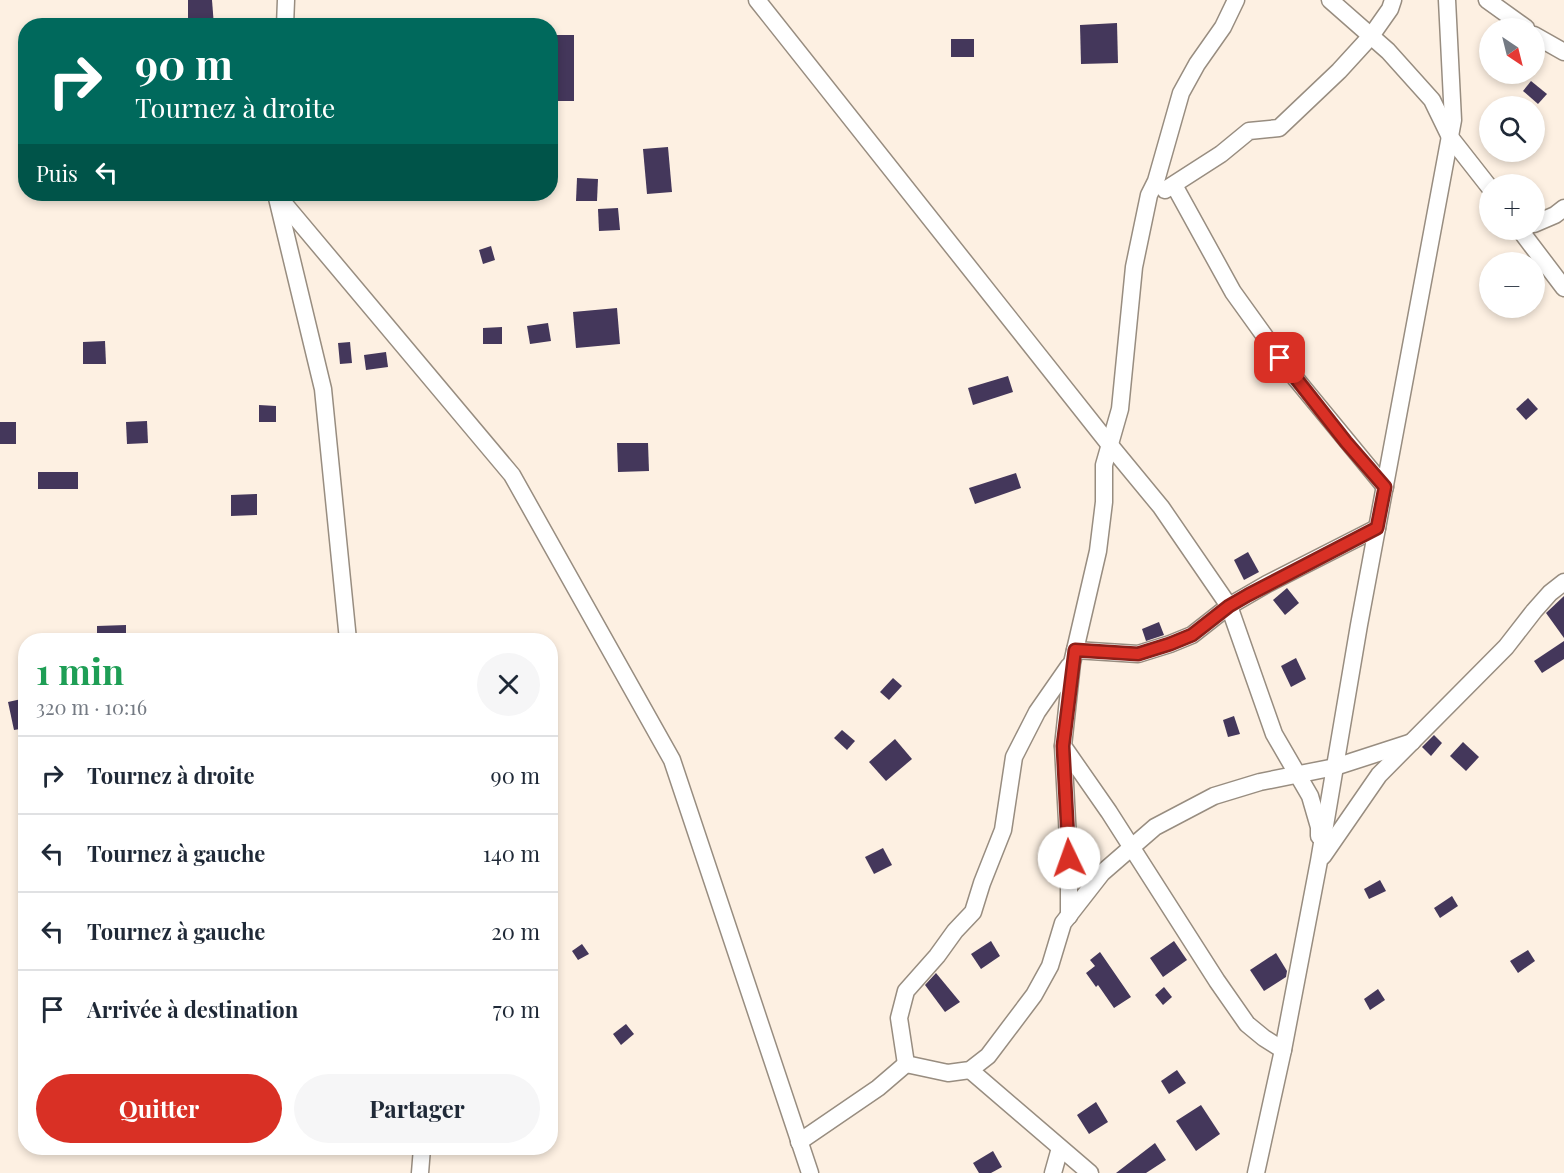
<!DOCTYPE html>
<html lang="fr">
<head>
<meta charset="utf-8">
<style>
  :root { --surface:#fff; --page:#f6f6f7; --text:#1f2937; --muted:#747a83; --line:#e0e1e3; --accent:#d93025 }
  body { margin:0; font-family:"Playfair Display",serif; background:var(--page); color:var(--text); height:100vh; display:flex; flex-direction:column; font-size:22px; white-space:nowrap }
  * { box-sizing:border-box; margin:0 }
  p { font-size:20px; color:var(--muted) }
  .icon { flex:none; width:33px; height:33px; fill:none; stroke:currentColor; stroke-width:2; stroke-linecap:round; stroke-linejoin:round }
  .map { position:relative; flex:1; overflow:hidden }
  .sheet { position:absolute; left:18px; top:633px; width:540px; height:522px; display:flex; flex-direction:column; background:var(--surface); border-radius:24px; box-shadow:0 3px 9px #0003 }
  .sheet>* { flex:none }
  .hud { position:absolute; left:18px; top:18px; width:540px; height:183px; border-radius:24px; box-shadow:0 3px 9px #0003; background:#00695c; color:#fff; overflow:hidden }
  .needle { width:39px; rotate:145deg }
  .tools { position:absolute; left:1479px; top:18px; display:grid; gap:12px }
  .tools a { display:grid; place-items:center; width:66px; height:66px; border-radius:50%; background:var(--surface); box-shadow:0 3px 9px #0003; font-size:30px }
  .pin { position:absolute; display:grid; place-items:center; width:51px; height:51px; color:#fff; margin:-26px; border-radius:12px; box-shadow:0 3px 9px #0006 }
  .me { position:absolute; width:66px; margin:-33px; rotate:357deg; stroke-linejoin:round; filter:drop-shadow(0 0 4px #0008) }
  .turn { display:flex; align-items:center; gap:21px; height:126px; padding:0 18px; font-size:27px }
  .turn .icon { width:78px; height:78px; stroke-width:2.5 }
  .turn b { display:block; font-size:42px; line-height:51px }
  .then { display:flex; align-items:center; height:57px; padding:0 18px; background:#0003; gap:12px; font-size:22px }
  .round { display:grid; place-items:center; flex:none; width:63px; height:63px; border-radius:32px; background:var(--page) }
  .summary { display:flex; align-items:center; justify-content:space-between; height:102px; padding:0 18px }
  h1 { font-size:36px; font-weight:700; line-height:45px; color:#1e9e55 }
  .cta { display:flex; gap:12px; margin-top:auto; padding:12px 18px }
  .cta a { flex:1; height:69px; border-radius:36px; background:var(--accent); color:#fff; font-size:24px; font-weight:700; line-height:69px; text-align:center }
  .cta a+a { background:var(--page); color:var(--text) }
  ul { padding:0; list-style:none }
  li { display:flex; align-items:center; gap:18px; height:78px; padding:0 18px; border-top:2px solid var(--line) }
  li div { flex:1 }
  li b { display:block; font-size:22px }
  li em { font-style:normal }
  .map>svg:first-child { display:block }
  .building { fill:#44375b }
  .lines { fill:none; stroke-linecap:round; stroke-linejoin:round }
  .minor-casing { stroke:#988d80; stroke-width:19 }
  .minor { stroke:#fff; stroke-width:16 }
  .route-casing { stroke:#8d1f18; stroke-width:15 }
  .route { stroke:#d93025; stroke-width:10 }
</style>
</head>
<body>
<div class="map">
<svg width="1564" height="1173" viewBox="0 0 1564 1173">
  <rect width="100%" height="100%" fill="#fdf0e2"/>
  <g class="building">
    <path d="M 188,0 L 212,0 L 214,26 L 188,26 Z"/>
    <path d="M 1117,23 L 1118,63 L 1081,64 L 1080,25 Z"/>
    <rect x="553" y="35" width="21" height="66"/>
    <rect x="951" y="39" width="23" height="18"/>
    <path d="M 1531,81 L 1547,94 L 1538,104 L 1523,91 Z"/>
    <path d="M 668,147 L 672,192 L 647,194 L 643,149 Z"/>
    <path d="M 577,178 L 598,179 L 597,201 L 576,201 Z"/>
    <path d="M 618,208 L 620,230 L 599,231 L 598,209 Z"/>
    <path d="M 491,246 L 495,260 L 483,264 L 479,250 Z"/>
    <path d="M 617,308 L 620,344 L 576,348 L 573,312 Z"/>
    <path d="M 548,323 L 551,341 L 530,344 L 527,326 Z"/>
    <path d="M 502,327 L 502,344 L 483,344 L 483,328 Z"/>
    <path d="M 105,341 L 106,364 L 83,364 L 83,342 Z"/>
    <path d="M 350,342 L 352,363 L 340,364 L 338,343 Z"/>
    <path d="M 386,352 L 388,367 L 366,370 L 364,355 Z"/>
    <path d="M 1008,376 L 1013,392 L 973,405 L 968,388 Z"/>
    <path d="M 1528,398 L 1538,409 L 1526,420 L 1516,409 Z"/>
    <path d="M 259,405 L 276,406 L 276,422 L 259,422 Z"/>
    <path d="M 147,421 L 148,443 L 127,444 L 126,422 Z"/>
    <rect x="0" y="422" width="16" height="22"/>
    <path d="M 617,443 L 648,443 L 649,471 L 618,472 Z"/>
    <rect x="38" y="472" width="40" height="17"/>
    <path d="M 1016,473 L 1021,488 L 975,504 L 969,488 Z"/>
    <path d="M 257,494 L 257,515 L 231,516 L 231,495 Z"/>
    <path d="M 1248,552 L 1259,572 L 1244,580 L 1234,560 Z"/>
    <path d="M 1287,588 L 1299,603 L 1285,615 L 1273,600 Z"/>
    <path d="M 1564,596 L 1564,638 L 1546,613 Z"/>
    <path d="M 1159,622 L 1164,635 L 1146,641 L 1142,629 Z"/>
    <path d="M 126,625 L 126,640 L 97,640 L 97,626 Z"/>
    <path d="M 1564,641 L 1564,659 L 1542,673 L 1534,661 Z"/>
    <path d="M 1296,658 L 1306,679 L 1291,687 L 1281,666 Z"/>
    <path d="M 893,678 L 902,686 L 889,700 L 880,692 Z"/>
    <path d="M 26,698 L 26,728 L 14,730 L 8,702 Z"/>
    <path d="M 1234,716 L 1240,734 L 1228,737 L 1223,720 Z"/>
    <path d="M 842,730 L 855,741 L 847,750 L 834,738 Z"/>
    <path d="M 1434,735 L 1442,743 L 1431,756 L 1422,747 Z"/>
    <path d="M 895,739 L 912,759 L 886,781 L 869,762 Z"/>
    <path d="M 1463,742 L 1479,757 L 1466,771 L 1450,756 Z"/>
    <path d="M 883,848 L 892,865 L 874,874 L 865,857 Z"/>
    <path d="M 1380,880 L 1386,891 L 1369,899 L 1364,889 Z"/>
    <path d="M 1452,896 L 1458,906 L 1440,918 L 1434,908 Z"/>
    <path d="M 991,941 L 1000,956 L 981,969 L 971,954 Z"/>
    <path d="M 1174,941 L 1187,960 L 1163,977 L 1150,958 Z"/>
    <path d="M 582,944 L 589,954 L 578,960 L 572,951 Z"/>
    <path d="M 1528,950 L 1535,961 L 1518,973 L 1510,961 Z"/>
    <path d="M 1100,952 L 1131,997 L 1114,1008 L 1098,985 L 1096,987 L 1086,973 L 1095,966 L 1090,960 Z"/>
    <path d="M 1276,953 L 1287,971 L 1286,977 L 1264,991 L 1250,970 Z"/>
    <path d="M 936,973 L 960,1002 L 945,1012 L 925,985 Z"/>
    <path d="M 1164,987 L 1172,997 L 1163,1005 L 1155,995 Z"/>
    <path d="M 1378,989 L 1385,1000 L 1370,1010 L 1364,999 Z"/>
    <path d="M 626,1024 L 634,1034 L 621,1045 L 613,1034 Z"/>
    <path d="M 1177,1070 L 1186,1083 L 1169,1094 L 1161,1081 Z"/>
    <path d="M 1096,1102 L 1108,1122 L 1089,1134 L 1077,1115 Z"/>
    <path d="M 1201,1105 L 1220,1134 L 1196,1151 L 1176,1121 Z"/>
    <path d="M 1155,1143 L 1166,1160 L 1146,1173 L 1116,1173 Z"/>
    <path d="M 993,1151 L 1002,1167 L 991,1173 L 979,1173 L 973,1163 Z"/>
  </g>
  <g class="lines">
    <defs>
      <g id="minor">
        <path d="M 757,0 L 1109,444 L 1161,507 L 1229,606 L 1274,734 L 1310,796 L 1319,827 L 1319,836"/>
        <path d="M 1236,0 L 1223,27 L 1197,64 L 1181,93 L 1156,181 L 1149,195 L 1134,267 L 1120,409 L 1104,465 L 1104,502 L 1098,551 L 1072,663 L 1063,746 L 1109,812 L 1217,981 L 1247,1024 L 1264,1038 L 1283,1050"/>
        <path d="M 1330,0 L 1388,51 L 1432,100 L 1450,137 L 1490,188"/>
        <path d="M 1487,0 L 1526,28"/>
        <path d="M 285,26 L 286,0"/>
        <path d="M 1534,35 L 1564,52"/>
        <path d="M 1174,185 L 1233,292 L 1292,374 L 1385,487"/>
        <path d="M 1165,190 L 1221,154 L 1249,131 L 1279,128 L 1339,71 L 1371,36 L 1390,9 L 1393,0"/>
        <path d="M 276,194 L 512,475 L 672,760 L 810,1173"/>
        <path d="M 277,198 L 323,389 L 348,640"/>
        <path d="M 1534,224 L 1555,215 L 1564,208"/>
        <path d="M 1520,230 L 1564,288"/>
        <path d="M 1075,650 L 1138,654 L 1170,644 L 1192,635 L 1229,606 L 1267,584 L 1377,528"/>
        <path d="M 1063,746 L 1069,858 L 1069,916"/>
        <path d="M 1323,856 L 1379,775 L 1506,647 L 1534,611 L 1550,593 L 1564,582"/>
        <path d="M 906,1064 L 899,1018 L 906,991 L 937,956 L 955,931 L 973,912 L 982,883 L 1003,830 L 1014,757 L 1037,712 L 1069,666"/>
        <path d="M 970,1070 L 1090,1173"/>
        <path d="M 799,1142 L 878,1088 L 906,1064 L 948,1073 L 970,1070 L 988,1056 L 1034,995 L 1050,966 L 1063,923 L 1102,873 L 1155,827 L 1214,796 L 1260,782 L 1335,767 L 1412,742"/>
        <path d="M 420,1173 L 422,1148"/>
        <path d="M 1053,1173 L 1060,1148"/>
        <path d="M 1256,1173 L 1283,1050 L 1319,861 L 1359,625 L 1453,120 L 1447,0"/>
      </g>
    </defs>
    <use href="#minor" class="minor-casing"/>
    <use href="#minor" class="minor"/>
  </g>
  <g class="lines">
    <defs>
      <path id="route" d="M 1069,858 L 1063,746 L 1075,650 L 1138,654 L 1170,644 L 1192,635 L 1229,606 L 1248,595 L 1377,528 L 1385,487 L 1346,442 L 1280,358"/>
    </defs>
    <use href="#route" class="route-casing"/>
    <use href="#route" class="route"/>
  </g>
</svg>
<div class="tools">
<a><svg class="needle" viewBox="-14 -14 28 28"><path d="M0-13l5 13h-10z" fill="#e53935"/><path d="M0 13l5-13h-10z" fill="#747a83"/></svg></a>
<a><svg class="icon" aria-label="search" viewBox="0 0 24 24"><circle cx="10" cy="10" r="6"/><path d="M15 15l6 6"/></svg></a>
<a>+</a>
<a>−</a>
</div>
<div class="pin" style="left:1280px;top:358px;background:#d93025"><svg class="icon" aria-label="arrive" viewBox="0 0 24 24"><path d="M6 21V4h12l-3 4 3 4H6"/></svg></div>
<svg class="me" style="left:1069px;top:858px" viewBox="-20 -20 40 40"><circle r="19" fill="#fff"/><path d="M0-13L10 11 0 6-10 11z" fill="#d93025"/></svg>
<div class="hud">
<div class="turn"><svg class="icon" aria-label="right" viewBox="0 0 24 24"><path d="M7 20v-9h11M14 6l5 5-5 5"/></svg><div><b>90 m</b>Tournez à droite</div></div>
<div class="then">Puis<svg class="icon" aria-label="left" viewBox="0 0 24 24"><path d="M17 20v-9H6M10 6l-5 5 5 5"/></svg></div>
</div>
<section class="sheet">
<div class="summary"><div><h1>1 min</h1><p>320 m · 10:16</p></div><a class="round"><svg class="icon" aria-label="close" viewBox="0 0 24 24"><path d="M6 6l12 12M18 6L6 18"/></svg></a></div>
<ul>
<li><svg class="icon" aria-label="right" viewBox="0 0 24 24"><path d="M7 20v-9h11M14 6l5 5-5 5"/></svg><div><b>Tournez à droite</b></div><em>90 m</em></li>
<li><svg class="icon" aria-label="left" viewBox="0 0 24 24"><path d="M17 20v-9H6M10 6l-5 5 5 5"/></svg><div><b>Tournez à gauche</b></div><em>140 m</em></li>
<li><svg class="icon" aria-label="left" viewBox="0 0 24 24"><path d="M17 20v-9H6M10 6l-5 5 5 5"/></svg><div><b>Tournez à gauche</b></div><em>20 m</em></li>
<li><svg class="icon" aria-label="arrive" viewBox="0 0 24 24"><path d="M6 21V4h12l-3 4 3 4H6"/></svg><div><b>Arrivée à destination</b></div><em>70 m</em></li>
</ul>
<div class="cta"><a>Quitter</a><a>Partager</a></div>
</section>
</div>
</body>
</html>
